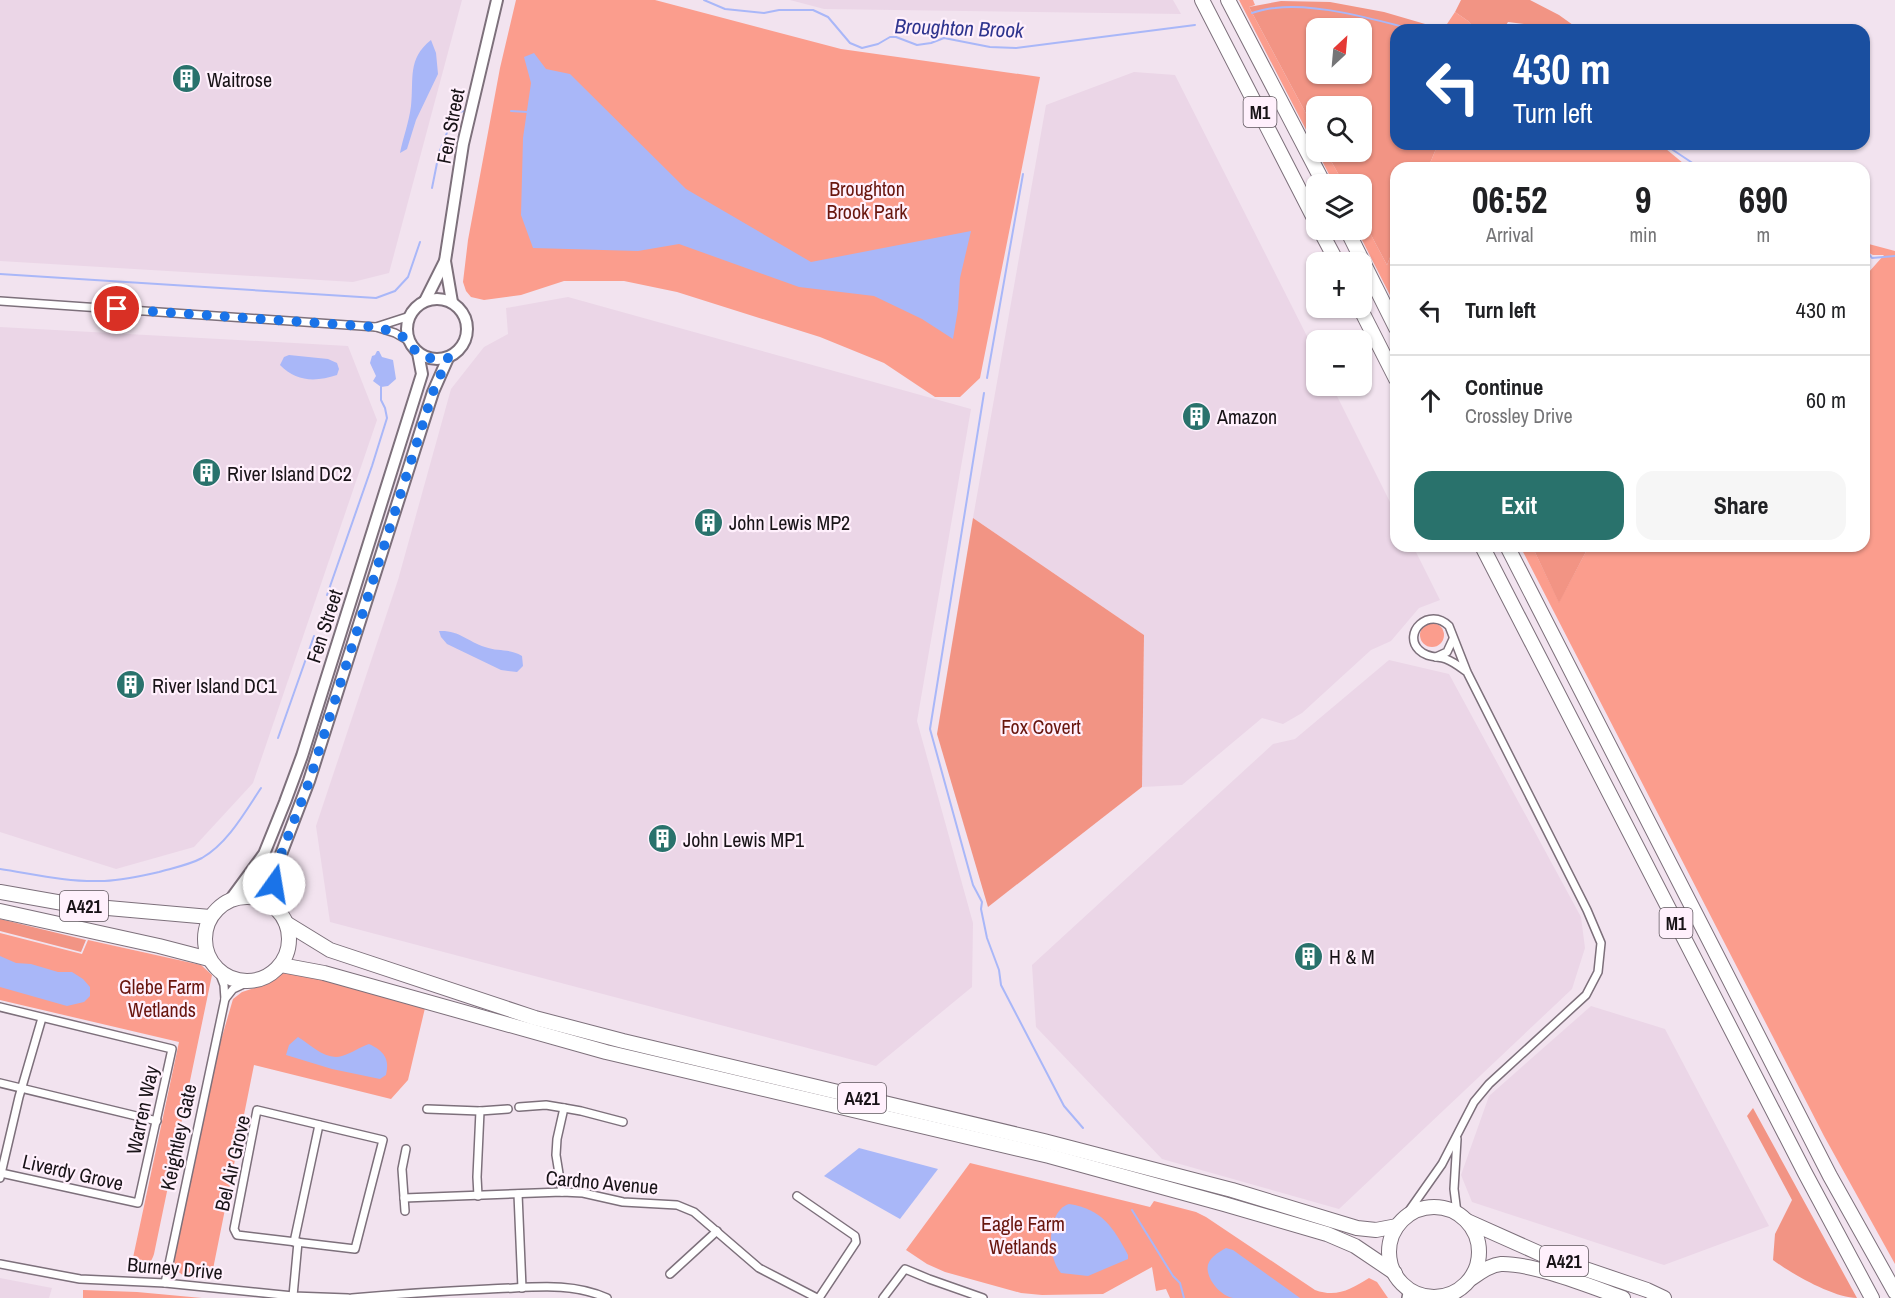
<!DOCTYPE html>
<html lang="en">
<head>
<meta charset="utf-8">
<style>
  :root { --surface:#fff; --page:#f6f6f6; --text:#202124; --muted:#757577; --line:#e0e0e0; --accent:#29726c }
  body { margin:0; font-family:"Archivo Narrow",sans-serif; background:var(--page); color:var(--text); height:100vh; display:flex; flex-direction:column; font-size:22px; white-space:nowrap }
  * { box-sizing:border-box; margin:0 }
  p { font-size:20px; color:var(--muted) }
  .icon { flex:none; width:33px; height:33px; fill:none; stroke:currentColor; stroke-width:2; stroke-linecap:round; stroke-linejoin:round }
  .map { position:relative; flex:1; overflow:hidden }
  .drawer { position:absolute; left:1390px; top:162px; width:480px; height:390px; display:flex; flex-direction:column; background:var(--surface); border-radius:18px; box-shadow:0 2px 4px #0004 }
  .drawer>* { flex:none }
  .banner { position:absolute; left:1390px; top:24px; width:480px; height:126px; border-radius:18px; box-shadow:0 2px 4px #0004; background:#1a4fa0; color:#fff; overflow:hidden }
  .needle { width:39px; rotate:26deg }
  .fabs { position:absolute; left:1306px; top:18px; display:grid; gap:12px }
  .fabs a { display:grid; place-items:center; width:66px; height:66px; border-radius:12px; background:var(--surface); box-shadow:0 2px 4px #0004; font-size:30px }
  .pin { position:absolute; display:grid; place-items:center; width:51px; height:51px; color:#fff; margin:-26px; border:3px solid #fff; border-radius:50%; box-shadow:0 2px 6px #0007 }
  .me { position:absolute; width:66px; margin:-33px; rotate:13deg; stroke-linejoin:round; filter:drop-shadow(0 0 4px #0008) }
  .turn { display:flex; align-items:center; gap:21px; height:126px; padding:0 24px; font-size:27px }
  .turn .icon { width:78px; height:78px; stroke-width:2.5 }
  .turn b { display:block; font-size:42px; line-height:51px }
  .eta { display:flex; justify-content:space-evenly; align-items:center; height:102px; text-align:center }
  .eta b { font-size:36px; font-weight:700; line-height:42px }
  .primary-button { display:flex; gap:12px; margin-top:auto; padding:12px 24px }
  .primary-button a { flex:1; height:69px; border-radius:18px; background:var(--accent); color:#fff; font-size:24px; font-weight:700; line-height:69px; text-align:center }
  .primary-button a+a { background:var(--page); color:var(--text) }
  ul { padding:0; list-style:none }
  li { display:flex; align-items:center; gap:18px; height:90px; padding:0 24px; border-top:2px solid var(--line) }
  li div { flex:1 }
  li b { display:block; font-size:22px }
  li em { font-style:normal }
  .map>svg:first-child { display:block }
  .built { fill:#ebd6e7 }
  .green { fill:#fb9d8d }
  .forest { fill:#f29484; fill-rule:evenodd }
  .water { fill:#a9b7f8 }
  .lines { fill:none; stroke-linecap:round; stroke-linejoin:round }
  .stream { stroke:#a9b7f8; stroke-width:2 }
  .street-casing { stroke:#7d707b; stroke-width:10 }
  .secondary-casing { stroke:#7d707b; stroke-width:14 }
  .highway-casing { stroke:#7d707b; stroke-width:16 }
  .street { stroke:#fff; stroke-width:7 }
  .secondary { stroke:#fff; stroke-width:10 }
  .highway { stroke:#fff; stroke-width:14 }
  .route { stroke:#1a73e8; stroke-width:10; stroke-dasharray:0 18 }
  .labels { text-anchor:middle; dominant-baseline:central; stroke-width:4.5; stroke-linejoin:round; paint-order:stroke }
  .shield { fill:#fff0fc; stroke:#5d555c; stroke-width:1.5 }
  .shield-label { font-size:18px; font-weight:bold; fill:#181317 }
  .poi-label { font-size:20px; fill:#181317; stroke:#fff0fc; text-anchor:start }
  .street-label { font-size:20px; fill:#181317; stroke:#fff0fc }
  .park-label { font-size:20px; fill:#69160e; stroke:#fff0fc }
  .water-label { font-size:21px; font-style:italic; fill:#2e348e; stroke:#fff0fc }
</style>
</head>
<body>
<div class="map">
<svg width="1895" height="1298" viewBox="0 0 1895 1298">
  <rect width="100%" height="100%" fill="#f2e3ef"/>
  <g class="built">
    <path d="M 0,0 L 462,0 L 389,273 L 353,282 L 0,261 Z"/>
    <path d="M 790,0 L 1173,0 L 1181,14 L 824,9 Z"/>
    <path d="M 1134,72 L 1175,75 L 1317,356 L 1317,386 L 1332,386 L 1396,514 L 1396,546 L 1413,546 L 1440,600 L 1419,608 L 1391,641 L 1371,650 L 1302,713 L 1283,724 L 1262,718 L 1182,785 L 1142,787 L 1144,635 L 973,518 L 1046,105 Z"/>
    <path d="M 568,297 L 971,409 L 917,721 L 973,923 L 972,987 L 876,1066 L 330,922 L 316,826 L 398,580 L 451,389 L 484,347 L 508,334 L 506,308 Z"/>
    <path d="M 0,327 L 348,346 L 377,420 L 253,783 L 194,847 L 116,869 L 0,832 Z"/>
    <path d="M 1389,660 L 1449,674 L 1581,917 L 1585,948 L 1572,989 L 1339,1209 L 1162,1159 L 1036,1027 L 1032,965 L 1273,744 L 1295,739 Z"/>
    <path d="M 1591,1006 L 1665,1029 L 1769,1226 L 1664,1265 L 1472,1202 L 1461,1175 L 1489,1096 Z"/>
    <path d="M 0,1278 L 52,1288 L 49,1298 L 0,1298 Z"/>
  </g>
  <g class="green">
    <path d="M 516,0 L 655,0 L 841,49 L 1040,77 L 980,378 L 960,397 L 935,397 L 884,363 L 820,337 L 677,292 L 624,281 L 564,281 L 521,295 L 484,300 L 471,297 L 466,291 L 463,282 L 468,240 L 500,68 Z"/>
    <path d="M 1239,0 L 1253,0 L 1255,5 L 1249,7 L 1317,134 L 1317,152 L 1326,152 L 1344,184 L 1334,184 Z"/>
    <path d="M 1455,12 L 1468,21 L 1476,30 L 1438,30 L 1432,26 L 1447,24 Z"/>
    <path d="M 1438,144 L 1660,144 L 1689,168 L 1428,168 Z"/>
    <path d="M 1362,218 L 1387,265 L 1396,242 L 1396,307 L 1357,230 L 1362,230 Z"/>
    <path d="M 1865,243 L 1895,251 L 1895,1264 L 1824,1136 L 1520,546 L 1532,546 L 1559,602 L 1589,546 L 1864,546 L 1865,269 L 1868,273 L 1884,255 L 1873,255 L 1865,251 Z"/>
    <circle cx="1432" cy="635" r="12"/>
    <path d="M 0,933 L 82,954 L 88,940 L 201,965 L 212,975 L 154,1254 C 150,1267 144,1267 131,1267 L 179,1042 L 0,1000 Z"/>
    <path d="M 287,969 L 425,1008 L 408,1080 L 391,1099 L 254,1065 L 211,1279 C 196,1278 175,1280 174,1260 L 217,1054 L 233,999 L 242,992 L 267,984 Z"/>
    <path d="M 970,1163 L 1150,1207 L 1154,1201 L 1196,1212 L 1206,1217 L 1315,1290 C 1337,1298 1351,1289 1369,1278 L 1377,1282 L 1388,1298 L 1170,1298 L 1166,1289 L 1156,1291 L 1152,1267 L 1103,1294 L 1042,1295 L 1021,1293 L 945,1272 L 927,1264 L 906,1250 Z"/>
    <path d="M 83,1290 L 137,1292 L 202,1298 L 83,1298 Z"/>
  </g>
  <g class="forest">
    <path d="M 1461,0 L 1530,0 L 1559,15 L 1580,30 L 1534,30 L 1524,24 L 1508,22 L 1503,30 L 1476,30 L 1468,21 L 1455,12 Z"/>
    <path d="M 1281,1 L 1330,2 L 1384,12 L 1432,26 L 1438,30 L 1396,30 L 1396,144 L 1438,144 L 1428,168 L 1396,168 L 1396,242 L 1387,265 L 1362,218 L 1362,184 L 1344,184 L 1326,152 L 1362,152 L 1362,106 L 1317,106 L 1317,134 L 1249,7 ZM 1362,28 L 1362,74 L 1317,74 L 1317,28 Z"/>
    <path d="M 973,518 L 1144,635 L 1142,787 L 988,907 L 937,734 Z"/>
    <path d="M 1532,546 L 1589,546 L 1559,603 Z"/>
    <path d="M 0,919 L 86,940 L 81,952 L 0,931 Z"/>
    <path d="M 1753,1108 L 1857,1298 C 1834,1298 1792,1274 1773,1260 L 1775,1234 L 1792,1200 L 1747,1116 Z"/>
  </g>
  <g class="water">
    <path d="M 431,40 L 436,53 L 438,74 L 416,120 L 407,149 L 400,153 C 403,138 409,122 411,106 C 414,79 407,59 431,40 Z"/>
    <path d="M 534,53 L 546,69 L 570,74 L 686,189 L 811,262 L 971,231 L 960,278 L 958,309 L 953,339 L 922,319 L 874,296 L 799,287 L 679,244 L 638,251 L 533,248 L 521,215 L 523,138 L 531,83 L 524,57 Z"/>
    <path d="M 377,351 L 379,351 L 382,357 L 393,360 L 396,379 L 388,386 L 381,387 L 373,381 L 376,376 L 370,363 L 372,356 L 375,355 Z"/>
    <path d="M 289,355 L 328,359 L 337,363 L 339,369 L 337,375 C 316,382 296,382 280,365 L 284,357 Z"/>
    <path d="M 439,631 C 459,630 467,641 485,647 C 498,652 509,648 522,656 L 523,666 L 517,672 L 501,670 L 447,644 L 441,637 Z"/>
    <path d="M 0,956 L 16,963 L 31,964 L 58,972 L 72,972 L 83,979 L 90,987 L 90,996 L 84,1002 L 67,1006 L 0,987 Z"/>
    <path d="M 298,1037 C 311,1045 326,1061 342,1056 C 352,1053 360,1047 369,1044 C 384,1051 390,1059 386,1075 L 380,1079 L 332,1069 L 286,1055 L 289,1045 Z"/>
    <path d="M 859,1148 L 938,1169 L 900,1219 L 824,1176 Z"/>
    <path d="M 1069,1204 C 1102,1209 1113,1227 1128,1255 L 1128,1259 L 1088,1276 L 1061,1273 C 1047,1258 1046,1211 1069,1204 Z"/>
    <path d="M 1226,1248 L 1233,1250 L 1300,1298 C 1280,1298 1252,1298 1233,1298 C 1222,1296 1210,1283 1208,1272 C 1205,1260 1217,1253 1226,1248 Z"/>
  </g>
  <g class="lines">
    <g class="stream">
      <path d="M 704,0 L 725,9 L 764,13 L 779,10 L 813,10 L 828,17 L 850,43 L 862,48 L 878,44 L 890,37 L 896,37 L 917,45 L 931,43 L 944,38 L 990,47 L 1016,48 L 1195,25"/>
      <path d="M 1252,13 C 1259,11 1267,8 1275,8 C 1316,3 1374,19 1415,30"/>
      <path d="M 511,111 L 527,112"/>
      <path d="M 1664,144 L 1700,168"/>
      <path d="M 432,188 L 439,153 L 455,112 L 466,111"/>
      <path d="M 1864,247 L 1872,258 L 1895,256"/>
      <path d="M 0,274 L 376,298 L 395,291 L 408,277 L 420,242"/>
      <path d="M 987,378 L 1023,174"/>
      <path d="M 984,393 L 930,729 L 973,885 L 982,902 L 981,909 L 987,938 L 999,970 L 1001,985 L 1064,1106 L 1083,1128"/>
      <path d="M 327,595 L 372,466 L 387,418 L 385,408 L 381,400 L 381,387"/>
      <path d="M 278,738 L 314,636"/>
      <path d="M 0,869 C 33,874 67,882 100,881 C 120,881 140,876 159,872 C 173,868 189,865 202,858 C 228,843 245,812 261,788"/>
      <path d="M 1132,1210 L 1173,1276 L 1180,1283 L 1184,1298"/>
    </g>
    <defs>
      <g id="street">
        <path d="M 0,301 L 376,327 L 395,333 L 409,341"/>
        <path d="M 376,327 L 410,316"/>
        <path d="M 1436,657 L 1447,652 L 1453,639"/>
        <path d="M 225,999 L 233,989 L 248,982"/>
        <path d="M 0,1007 L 172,1049 L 138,1203 L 1,1173"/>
        <path d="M 0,1083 L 157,1121"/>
        <path d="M 519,1107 L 546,1105 L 564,1108 L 557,1139 L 556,1155 L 562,1192"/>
        <path d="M 564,1108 L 581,1111 L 623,1122"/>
        <path d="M 427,1109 L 480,1111 L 508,1109"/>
        <path d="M 257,1110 L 383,1140 L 355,1249 L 237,1235 L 234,1229 Z"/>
        <path d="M 1457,1139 L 1454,1189 L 1457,1213"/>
        <path d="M 0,1178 L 19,1097 L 42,1018"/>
        <path d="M 518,1194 L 522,1288"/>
        <path d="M 478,1196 L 477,1177 L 480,1111"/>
        <path d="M 797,1196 L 855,1236 L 856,1242 L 819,1298"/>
        <path d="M 404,1198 L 562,1192 L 583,1193 L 623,1202 L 677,1205 L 694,1212 L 759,1268 L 817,1298"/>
        <path d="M 405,1211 L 402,1169 L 406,1149"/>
        <path d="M 1404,1218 L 1442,1164 L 1474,1102 L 1489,1084 L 1586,995 L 1598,972 L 1601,943 L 1587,910 L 1467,672 L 1449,626 C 1429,606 1402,633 1419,650 C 1427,658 1437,656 1446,659 C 1454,662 1460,667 1467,672"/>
        <path d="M 294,1242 L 319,1125"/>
        <path d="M 0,1264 L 80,1279 L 165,1283 L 293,1296 L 348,1298"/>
        <path d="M 670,1274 L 717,1231"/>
        <path d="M 165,1283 L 225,999 L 224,985 L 219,972"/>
        <path d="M 293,1296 L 298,1242"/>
        <path d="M 352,1298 C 398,1294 443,1291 489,1289 C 530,1288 569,1281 607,1298"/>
        <path d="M 883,1298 L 905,1269 L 929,1279 L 983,1298"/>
        <path d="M 1406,1298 L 1408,1288"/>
        <path d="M 1445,1298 L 1448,1295"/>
      </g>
      <g id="secondary">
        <circle cx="437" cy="329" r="30"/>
        <path d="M 425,301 L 445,261"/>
        <path d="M 452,302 L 445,261 L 463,144 L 497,0"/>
        <path d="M 231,899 L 264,854 L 285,802 L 302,756 L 422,374 L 418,353"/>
        <path d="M 279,911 L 274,884 L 275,870 L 309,781 L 433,392 L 448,358"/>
      </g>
      <g id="highway">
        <path d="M 1202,0 L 1317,224"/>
        <path d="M 1228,0 L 1324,184"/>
        <path d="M 1320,230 L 1337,262"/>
        <path d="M 1347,230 L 1396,328"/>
        <path d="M 1360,308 L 1396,379"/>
        <path d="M 1482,546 L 1805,1173 L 1872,1298"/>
        <path d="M 1507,546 L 1830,1176 L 1895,1292"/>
        <path d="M 0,892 L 74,905 L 210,917"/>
        <circle cx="247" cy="939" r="42"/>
        <path d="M 0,911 L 159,946 L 209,959"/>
        <path d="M 286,923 L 330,950 L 535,1018 L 623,1041 L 1044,1141 L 1232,1190 L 1357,1228 L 1376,1230 L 1397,1226"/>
        <path d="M 281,965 L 324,973 L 606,1052 L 1049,1156 L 1224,1204 L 1327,1234 L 1355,1246 L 1395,1273"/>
        <circle cx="1434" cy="1252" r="45"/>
        <path d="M 1467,1221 L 1541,1254 L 1647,1290 L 1664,1298"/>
        <path d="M 1472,1278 C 1480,1272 1490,1265 1501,1264 C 1533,1263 1592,1287 1623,1298"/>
      </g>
    </defs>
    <use href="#street" class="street-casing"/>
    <use href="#secondary" class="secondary-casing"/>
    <use href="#highway" class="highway-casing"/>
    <use href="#street" class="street"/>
    <use href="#secondary" class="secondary"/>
    <use href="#highway" class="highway"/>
  </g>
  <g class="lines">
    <path class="route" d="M 117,309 L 376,327 C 386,330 399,333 407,340 C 411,342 410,344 413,348 C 422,359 435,360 448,358 L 433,392 L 309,782 L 275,870 L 274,884"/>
  </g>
  <defs>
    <symbol id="building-disc" viewBox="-11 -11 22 22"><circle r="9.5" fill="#29726c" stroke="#fff0fc"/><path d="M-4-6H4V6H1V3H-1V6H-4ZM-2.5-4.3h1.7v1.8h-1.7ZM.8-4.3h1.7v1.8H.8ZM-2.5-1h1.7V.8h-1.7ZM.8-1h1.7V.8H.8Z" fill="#fff"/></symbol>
  </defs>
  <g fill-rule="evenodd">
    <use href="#building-disc" x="170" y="62" width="33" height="33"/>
    <use href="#building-disc" x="1180" y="400" width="33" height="33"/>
    <use href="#building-disc" x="190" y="456" width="33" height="33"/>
    <use href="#building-disc" x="692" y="506" width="33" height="33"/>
    <use href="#building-disc" x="114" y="668" width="33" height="33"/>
    <use href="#building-disc" x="646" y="822" width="33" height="33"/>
    <use href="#building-disc" x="1292" y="940" width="33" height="33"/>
  </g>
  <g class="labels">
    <g class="shield">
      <rect x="1243.5" y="97" width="33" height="30" rx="4.5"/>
      <rect x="60" y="891" width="48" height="30" rx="4.5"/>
      <rect x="1659.5" y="908" width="33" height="30" rx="4.5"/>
      <rect x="838" y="1083" width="48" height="30" rx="4.5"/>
      <rect x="1540" y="1246" width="48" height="30" rx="4.5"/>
    </g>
    <g class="shield-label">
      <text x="1260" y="112">M1</text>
      <text x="84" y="906">A421</text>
      <text x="1676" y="923">M1</text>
      <text x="862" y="1098">A421</text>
      <text x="1564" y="1261">A421</text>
    </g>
    <g class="poi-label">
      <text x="207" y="79">Waitrose</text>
      <text x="1217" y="416">Amazon</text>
      <text x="227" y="473">River Island DC2</text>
      <text x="729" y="522">John Lewis MP2</text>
      <text x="152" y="685">River Island DC1</text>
      <text x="683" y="839">John Lewis MP1</text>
      <text x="1329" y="956">H &amp; M</text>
    </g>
    <g class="street-label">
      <text transform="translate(450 126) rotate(-79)">Fen Street</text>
      <text transform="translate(324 626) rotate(-72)">Fen Street</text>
      <text transform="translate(142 1110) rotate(-78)">Warren Way</text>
      <text transform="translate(178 1137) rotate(-78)">Keightley Gate</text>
      <text transform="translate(232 1163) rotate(-77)">Bel Air Grove</text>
      <text transform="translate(73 1172) rotate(13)">Liverdy Grove</text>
      <text transform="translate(602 1182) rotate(5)">Cardno Avenue</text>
      <text transform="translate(175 1268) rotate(5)">Burney Drive</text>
    </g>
    <g class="park-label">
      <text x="867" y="188">Broughton<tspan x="867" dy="23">Brook Park</tspan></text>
      <text x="1041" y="726">Fox Covert</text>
      <text x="162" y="986">Glebe Farm<tspan x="162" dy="23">Wetlands</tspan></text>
      <text x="1023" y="1223">Eagle Farm<tspan x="1023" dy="23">Wetlands</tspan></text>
    </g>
    <g class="water-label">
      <text transform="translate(959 28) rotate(2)">Broughton Brook</text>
    </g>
  </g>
</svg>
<div class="fabs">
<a><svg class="needle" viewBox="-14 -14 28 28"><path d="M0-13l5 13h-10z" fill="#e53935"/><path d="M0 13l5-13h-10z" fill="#757577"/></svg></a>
<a><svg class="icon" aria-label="search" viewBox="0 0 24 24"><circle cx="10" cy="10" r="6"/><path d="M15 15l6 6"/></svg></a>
<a><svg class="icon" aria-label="layers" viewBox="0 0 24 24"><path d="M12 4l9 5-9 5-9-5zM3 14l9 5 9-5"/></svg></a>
<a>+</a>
<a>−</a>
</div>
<div class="pin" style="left:117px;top:309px;background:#d93025"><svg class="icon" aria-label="arrive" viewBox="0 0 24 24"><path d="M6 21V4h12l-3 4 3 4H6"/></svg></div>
<svg class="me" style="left:274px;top:884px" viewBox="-20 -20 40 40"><circle r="19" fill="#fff"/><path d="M0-13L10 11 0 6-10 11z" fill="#1a73e8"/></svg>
<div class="banner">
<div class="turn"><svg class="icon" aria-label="left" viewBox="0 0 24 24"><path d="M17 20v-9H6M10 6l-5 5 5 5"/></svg><div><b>430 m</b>Turn left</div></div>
</div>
<section class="drawer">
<div class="eta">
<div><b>06:52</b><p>Arrival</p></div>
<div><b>9</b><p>min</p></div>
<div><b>690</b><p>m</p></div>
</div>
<ul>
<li><svg class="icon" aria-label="left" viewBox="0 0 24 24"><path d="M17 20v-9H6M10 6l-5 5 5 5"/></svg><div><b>Turn left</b></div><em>430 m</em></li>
<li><svg class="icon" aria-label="ahead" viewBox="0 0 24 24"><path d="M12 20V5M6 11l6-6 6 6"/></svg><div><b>Continue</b><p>Crossley Drive</p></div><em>60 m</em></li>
</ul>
<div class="primary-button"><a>Exit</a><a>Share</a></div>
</section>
</div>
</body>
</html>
